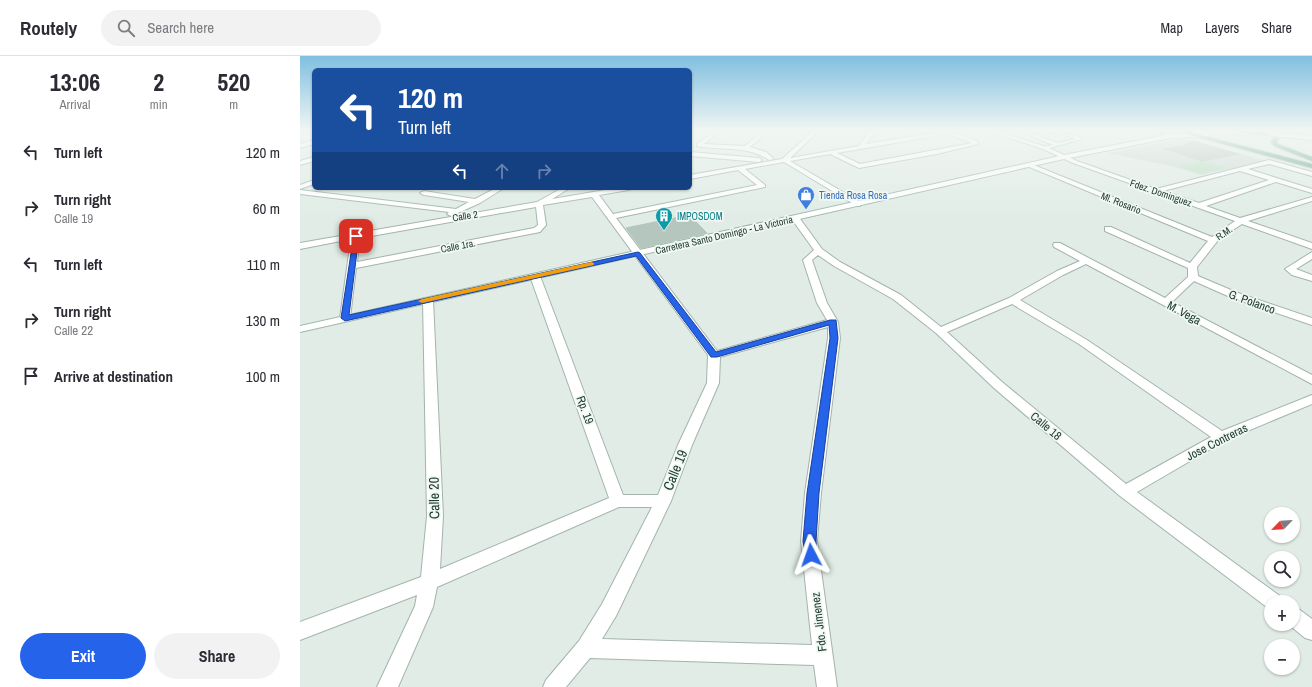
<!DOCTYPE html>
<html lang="en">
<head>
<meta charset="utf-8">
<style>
  :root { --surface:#fff; --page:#f2f2f3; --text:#2b2b33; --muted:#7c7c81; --line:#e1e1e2; --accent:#2563eb }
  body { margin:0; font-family:"Archivo Narrow",sans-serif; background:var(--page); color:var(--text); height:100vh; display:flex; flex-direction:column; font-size:15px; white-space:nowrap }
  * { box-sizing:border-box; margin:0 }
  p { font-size:13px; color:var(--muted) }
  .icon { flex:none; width:22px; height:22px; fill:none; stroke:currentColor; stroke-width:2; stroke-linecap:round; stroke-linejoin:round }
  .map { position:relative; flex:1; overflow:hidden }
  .panel { display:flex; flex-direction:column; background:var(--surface); width:300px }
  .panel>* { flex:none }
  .hud { position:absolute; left:12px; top:12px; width:380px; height:122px; border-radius:6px; box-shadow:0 1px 3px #0004; background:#1a4fa0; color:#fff; overflow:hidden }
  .needle { width:26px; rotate:245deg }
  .buttons { position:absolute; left:964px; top:451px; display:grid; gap:8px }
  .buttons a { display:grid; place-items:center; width:36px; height:36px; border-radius:50%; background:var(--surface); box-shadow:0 1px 3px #0004; font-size:20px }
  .pin { position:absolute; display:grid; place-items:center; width:34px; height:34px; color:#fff; margin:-17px; border-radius:8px; box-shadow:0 2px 6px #0006 }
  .me { position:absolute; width:44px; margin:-22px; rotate:356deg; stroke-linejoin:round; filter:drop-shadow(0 0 3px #0008) }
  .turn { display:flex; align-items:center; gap:14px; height:84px; padding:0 20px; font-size:18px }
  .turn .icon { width:52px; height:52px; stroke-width:2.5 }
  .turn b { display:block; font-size:28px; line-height:34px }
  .lanes { display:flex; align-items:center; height:38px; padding:0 20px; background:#0003; justify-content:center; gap:20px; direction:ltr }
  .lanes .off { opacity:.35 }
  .eta { display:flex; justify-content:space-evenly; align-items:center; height:68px; text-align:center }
  .eta b { font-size:24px; font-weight:800; line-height:28px }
  .cta { display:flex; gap:8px; margin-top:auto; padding:8px 20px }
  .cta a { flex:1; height:46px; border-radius:24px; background:var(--accent); color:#fff; font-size:16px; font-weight:800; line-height:46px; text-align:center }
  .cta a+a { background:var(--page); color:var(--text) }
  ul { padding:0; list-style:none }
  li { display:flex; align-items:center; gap:12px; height:56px; padding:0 20px }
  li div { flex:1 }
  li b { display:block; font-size:15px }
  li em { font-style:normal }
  header { display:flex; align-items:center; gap:24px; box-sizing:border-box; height:56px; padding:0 20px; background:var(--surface); border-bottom:1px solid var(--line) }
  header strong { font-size:19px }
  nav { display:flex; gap:22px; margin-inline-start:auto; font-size:14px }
  .search { width:280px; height:36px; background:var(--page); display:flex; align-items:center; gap:10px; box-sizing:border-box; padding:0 14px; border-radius:22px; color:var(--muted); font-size:15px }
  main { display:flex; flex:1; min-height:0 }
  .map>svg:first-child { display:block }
  .built { fill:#cedbd4 }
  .green { fill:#b8debe }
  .building { fill:#b5c6be; stroke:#b2c5bb }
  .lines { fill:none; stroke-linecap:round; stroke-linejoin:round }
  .service-casing { stroke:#a3b4ac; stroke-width:2 }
  .minor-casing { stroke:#a3b4ac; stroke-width:2 }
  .tertiary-casing { stroke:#a3b4ac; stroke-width:2 }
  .secondary-casing { stroke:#9eb8ac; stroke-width:2 }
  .primary-casing { stroke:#c1c9c6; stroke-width:2 }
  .service { fill:#fff; fill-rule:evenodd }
  .minor { fill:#fff; fill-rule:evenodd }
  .tertiary { fill:#fff; fill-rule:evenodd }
  .secondary { fill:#fff; fill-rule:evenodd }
  .primary { fill:#63a38b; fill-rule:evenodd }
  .route { fill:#2563eb; stroke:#184099 }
  .slow { fill:#f59e0b }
  .labels { text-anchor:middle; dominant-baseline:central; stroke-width:3.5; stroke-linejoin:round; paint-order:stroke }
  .far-street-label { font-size:10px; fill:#203d32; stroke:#f1f8f3 }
  .far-shop-label { font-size:10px; fill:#366cbe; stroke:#f1f8f3; text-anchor:start }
  .far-culture-label { font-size:10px; fill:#0d838f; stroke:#f1f8f3; text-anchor:start }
  .street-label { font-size:12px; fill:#203d32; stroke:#f1f8f3 }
  .near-street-label { font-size:14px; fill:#203d32; stroke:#f1f8f3 }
</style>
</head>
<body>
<header>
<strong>Routely</strong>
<div class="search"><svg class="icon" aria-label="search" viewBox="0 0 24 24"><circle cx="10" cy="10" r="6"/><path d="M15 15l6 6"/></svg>Search here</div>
<nav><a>Map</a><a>Layers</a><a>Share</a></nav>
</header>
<main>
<section class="panel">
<div class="eta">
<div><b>13:06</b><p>Arrival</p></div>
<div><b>2</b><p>min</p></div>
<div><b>520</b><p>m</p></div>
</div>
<ul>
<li><svg class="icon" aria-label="left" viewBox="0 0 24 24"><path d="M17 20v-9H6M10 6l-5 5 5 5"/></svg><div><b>Turn left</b></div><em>120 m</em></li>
<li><svg class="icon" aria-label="right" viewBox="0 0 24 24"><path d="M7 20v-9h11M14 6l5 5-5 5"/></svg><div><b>Turn right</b><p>Calle 19</p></div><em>60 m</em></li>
<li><svg class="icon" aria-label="left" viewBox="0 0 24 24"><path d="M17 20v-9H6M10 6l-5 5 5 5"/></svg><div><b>Turn left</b></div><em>110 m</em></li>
<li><svg class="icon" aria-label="right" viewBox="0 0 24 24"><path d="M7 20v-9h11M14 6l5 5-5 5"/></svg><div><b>Turn right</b><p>Calle 22</p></div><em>130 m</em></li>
<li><svg class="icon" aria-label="arrive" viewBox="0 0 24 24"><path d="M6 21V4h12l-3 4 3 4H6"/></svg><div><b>Arrive at destination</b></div><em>100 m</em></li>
</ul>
<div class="cta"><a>Exit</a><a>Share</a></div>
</section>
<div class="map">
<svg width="1012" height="631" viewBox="0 0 1012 631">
  <rect width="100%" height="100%" fill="#e0ece5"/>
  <path class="built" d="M 885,82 L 966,105 L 901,119 L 875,111 L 807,97 Z"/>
  <path class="green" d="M 904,105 L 927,112 L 900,118 L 877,110 Z"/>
  <g class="building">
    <path d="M 894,85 L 938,98 L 902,105 L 865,93 L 886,90 L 886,87 Z"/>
    <path d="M 389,159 L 407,177 L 341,192 L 326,172 Z"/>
  </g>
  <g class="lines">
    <defs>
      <path id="service" d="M 756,74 L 782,82 L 783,83 L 745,93 L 743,91 L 753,89 L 731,80 ZM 756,76 L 776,83 L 758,87 L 738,80 Z"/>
      <g id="minor">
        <path d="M 0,74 L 4,74 L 0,76 Z"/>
        <path d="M 415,74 L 421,74 L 404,88 L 445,90 L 464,74 L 470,74 L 450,91 L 466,96 L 474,103 L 469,104 C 447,89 422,95 397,90 L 397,88 Z"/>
        <path d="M 514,74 L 520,74 L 490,102 L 559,90 L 570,74 L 576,74 L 566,88 L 650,74 L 661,74 L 654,76 L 677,85 L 678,88 L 637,98 L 559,112 L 530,98 L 490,105 L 560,146 L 560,150 L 557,150 L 484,106 L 445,113 L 465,129 L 465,131 L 316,162 L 417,295 L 527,264 L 517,247 L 503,204 L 514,194 L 491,162 L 492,160 L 498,160 L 522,193 L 540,206 L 601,239 L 641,271 L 709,242 L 757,215 L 780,205 L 754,191 L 753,189 L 754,187 L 760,187 L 865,242 L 888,221 L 888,212 L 805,175 L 805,171 L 811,171 L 890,207 L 908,185 L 727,110 L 727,108 L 731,108 L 912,181 L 935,165 L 773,107 L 743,93 L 686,74 L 694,74 L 747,91 L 777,105 L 856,133 L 969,104 L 1012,116 L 1012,120 L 969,108 L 948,113 L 1012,133 L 1012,137 L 976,126 L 906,150 L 940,162 L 1012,141 L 1012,145 L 948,165 L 1012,187 L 1012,193 L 942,168 L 919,183 L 897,211 L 898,220 L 938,237 L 1012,262 L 1012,269 L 930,241 L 894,225 L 872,246 L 1012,319 L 1012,328 L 786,208 L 763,219 L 720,244 L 787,284 L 922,375 L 1012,339 L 1012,348 L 926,384 L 837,436 L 980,540 L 983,546 L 971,546 L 971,553 L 968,552 L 820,440 L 694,332 L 636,277 L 593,243 L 534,210 L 518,199 L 512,204 L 527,247 L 538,266 L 540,282 L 521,437 L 517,485 L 537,631 L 517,631 L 514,609 L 290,602 L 266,631 L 243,631 L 246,624 L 279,585 L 302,548 L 352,451 L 319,451 L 137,531 L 133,551 L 98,631 L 77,631 L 115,550 L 117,539 L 0,584 L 0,566 L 121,521 L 127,460 L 123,244 L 124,242 L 132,242 L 133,244 L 143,460 L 140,513 L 309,442 L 230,220 L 232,218 L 238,218 L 240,220 L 323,439 L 358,439 L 378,389 L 407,327 L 408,299 L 292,141 L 243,149 L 246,169 L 240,176 L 56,212 L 50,262 L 45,265 L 40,262 L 51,183 L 0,193 L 0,187 L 237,146 L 262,132 L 270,132 L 252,143 L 317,132 L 332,132 L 329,134 L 299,139 L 313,158 L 457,129 L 438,114 L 390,123 L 390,119 L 482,103 ZM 647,78 L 672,87 L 560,108 L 537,97 ZM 940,115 L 969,124 L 899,147 L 863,135 ZM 236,151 L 238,169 L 234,172 L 57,206 L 60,182 ZM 712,248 L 779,288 L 911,381 L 826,428 L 702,326 L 647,276 ZM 528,271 L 528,282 L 505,437 L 501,485 L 512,589 L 302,583 L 316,560 L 371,445 L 392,389 L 419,327 L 420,301 Z"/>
        <path d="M 846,74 L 854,74 L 874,80 L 871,82 Z"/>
        <path d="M 14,84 L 14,88 L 0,92 L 0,88 Z"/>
        <path d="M 390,96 L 459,102 L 462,104 L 459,106 L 390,100 Z"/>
        <path d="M 14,101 L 14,105 L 0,109 L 0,105 Z"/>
        <path d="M 14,124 L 14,128 L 0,133 L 0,129 Z"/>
        <path d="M 196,132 L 204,132 L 180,147 L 151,160 L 147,158 L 149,156 L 0,138 L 0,134 L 156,153 L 169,146 L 124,139 L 120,137 L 124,135 L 175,143 Z"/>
        <path d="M 1012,196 L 1012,203 L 996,213 L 1012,219 L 1012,225 L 992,219 L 985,213 Z"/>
        <path d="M 993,551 L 1000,554 L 1012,563 L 1012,584 L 1005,582 L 988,568 L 993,568 Z"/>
      </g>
      <path id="tertiary" d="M 893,74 L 966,75 L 1012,80 L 1012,84 L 966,79 L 895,77 L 892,75 Z"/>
      <path id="secondary" d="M 909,77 L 911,78 L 911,80 L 871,82 L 764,103 L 0,276 L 0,270 L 764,99 L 871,78 Z"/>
      <g id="primary">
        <path d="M 858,74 L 864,74 L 866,78 L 861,79 Z"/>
        <path d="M 872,74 L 881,74 L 1012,108 L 1012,112 Z"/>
        <path d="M 929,74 L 948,74 L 969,77 L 966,79 L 932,76 Z"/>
        <path d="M 974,81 L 979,82 L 977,86 L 978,88 L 1012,101 L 1012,105 L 974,90 L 971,86 Z"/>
      </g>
    </defs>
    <use href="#service" class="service-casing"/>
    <use href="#minor" class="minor-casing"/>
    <use href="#tertiary" class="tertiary-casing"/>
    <use href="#secondary" class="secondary-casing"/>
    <use href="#primary" class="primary-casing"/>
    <use href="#service" class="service"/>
    <use href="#minor" class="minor"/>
    <use href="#tertiary" class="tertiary"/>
    <use href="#secondary" class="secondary"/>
    <use href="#primary" class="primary"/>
  </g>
  <linearGradient id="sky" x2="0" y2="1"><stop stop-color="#80bfe0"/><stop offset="0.46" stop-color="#f1f6f3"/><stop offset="1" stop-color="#f1f6f3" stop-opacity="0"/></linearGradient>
  <rect width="1012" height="162" fill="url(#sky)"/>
  <path class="route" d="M 54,178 L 59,180 L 49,259 L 338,196 L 340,197 L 416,296 L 530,264 L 536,264 L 538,282 L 519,437 L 516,485 L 517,499 L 516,503 L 511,504 L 506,503 L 503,485 L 507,437 L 530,282 L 529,269 L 417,301 L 411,301 L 336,200 L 45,265 L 41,262 Z"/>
  <path class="slow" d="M 291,206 L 294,207 L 294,209 L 122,247 L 118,245 L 122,243 Z"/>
  <defs>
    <symbol id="shop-pin" viewBox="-11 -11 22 30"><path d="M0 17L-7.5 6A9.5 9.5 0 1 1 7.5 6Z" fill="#3f7fe0" stroke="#f1f8f3"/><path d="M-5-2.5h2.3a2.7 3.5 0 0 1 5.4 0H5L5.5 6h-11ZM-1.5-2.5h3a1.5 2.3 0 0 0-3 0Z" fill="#fff"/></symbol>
    <symbol id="building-pin" viewBox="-11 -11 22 30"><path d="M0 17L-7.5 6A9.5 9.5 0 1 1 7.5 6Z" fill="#0f9aa8" stroke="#f1f8f3"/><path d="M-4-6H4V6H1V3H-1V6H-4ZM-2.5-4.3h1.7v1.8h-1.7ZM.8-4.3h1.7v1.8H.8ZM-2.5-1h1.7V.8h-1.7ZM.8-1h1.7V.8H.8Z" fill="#fff"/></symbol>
  </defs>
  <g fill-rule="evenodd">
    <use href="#shop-pin" x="496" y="129" width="20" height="27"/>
    <use href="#building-pin" x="354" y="150" width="20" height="27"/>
  </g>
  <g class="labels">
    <g class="far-street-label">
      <text transform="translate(861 137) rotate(19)">Fdez. Dominguez</text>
      <text transform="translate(821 147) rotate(22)">Ml. Rosario</text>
      <text transform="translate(165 160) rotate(-9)">Calle 2</text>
      <text transform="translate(924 177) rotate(-34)">R.M.</text>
      <text transform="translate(424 179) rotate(-13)">Carretera Santo Domingo - La Victoria</text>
      <text transform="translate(158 190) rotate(-11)">Calle 1ra.</text>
    </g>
    <g class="far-shop-label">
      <text x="519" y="139">Tienda Rosa Rosa</text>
    </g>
    <g class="far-culture-label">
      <text x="377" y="160">IMPOSDOM</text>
    </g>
    <g class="street-label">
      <text transform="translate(952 246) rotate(20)">G. Polanco</text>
      <text transform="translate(884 257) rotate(28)">M. Vega</text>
      <text transform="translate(285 354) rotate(70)">Rp. 19</text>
      <text transform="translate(746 370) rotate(40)">Calle 18</text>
      <text transform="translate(917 386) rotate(-27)">Jose Contreras</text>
      <text transform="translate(519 566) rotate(-97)">Fdo. Jimenez</text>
    </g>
    <g class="near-street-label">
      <text transform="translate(375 414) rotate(-68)">Calle 19</text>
      <text transform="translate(134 442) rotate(-91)">Calle 20</text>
    </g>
  </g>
</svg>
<div class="buttons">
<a><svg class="needle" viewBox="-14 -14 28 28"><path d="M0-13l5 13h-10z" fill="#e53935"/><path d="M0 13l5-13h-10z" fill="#7c7c81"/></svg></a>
<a><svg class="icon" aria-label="search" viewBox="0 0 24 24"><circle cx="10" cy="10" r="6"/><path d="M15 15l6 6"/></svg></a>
<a>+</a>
<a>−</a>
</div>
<div class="pin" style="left:56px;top:180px;background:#d93025"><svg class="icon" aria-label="arrive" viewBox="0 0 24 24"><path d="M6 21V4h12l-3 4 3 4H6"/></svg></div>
<svg class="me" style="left:511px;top:499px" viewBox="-20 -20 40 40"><path d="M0-17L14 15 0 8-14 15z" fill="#2563eb" stroke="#fff" stroke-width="4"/></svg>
<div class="hud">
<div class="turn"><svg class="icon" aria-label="left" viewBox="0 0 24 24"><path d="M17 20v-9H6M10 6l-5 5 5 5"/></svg><div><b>120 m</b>Turn left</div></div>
<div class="lanes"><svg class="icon" aria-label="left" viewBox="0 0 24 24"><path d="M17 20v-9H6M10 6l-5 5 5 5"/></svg><svg class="icon off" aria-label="ahead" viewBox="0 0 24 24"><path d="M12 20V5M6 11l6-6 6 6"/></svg><svg class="icon off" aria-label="right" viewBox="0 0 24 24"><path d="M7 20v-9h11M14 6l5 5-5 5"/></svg></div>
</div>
</div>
</main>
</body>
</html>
